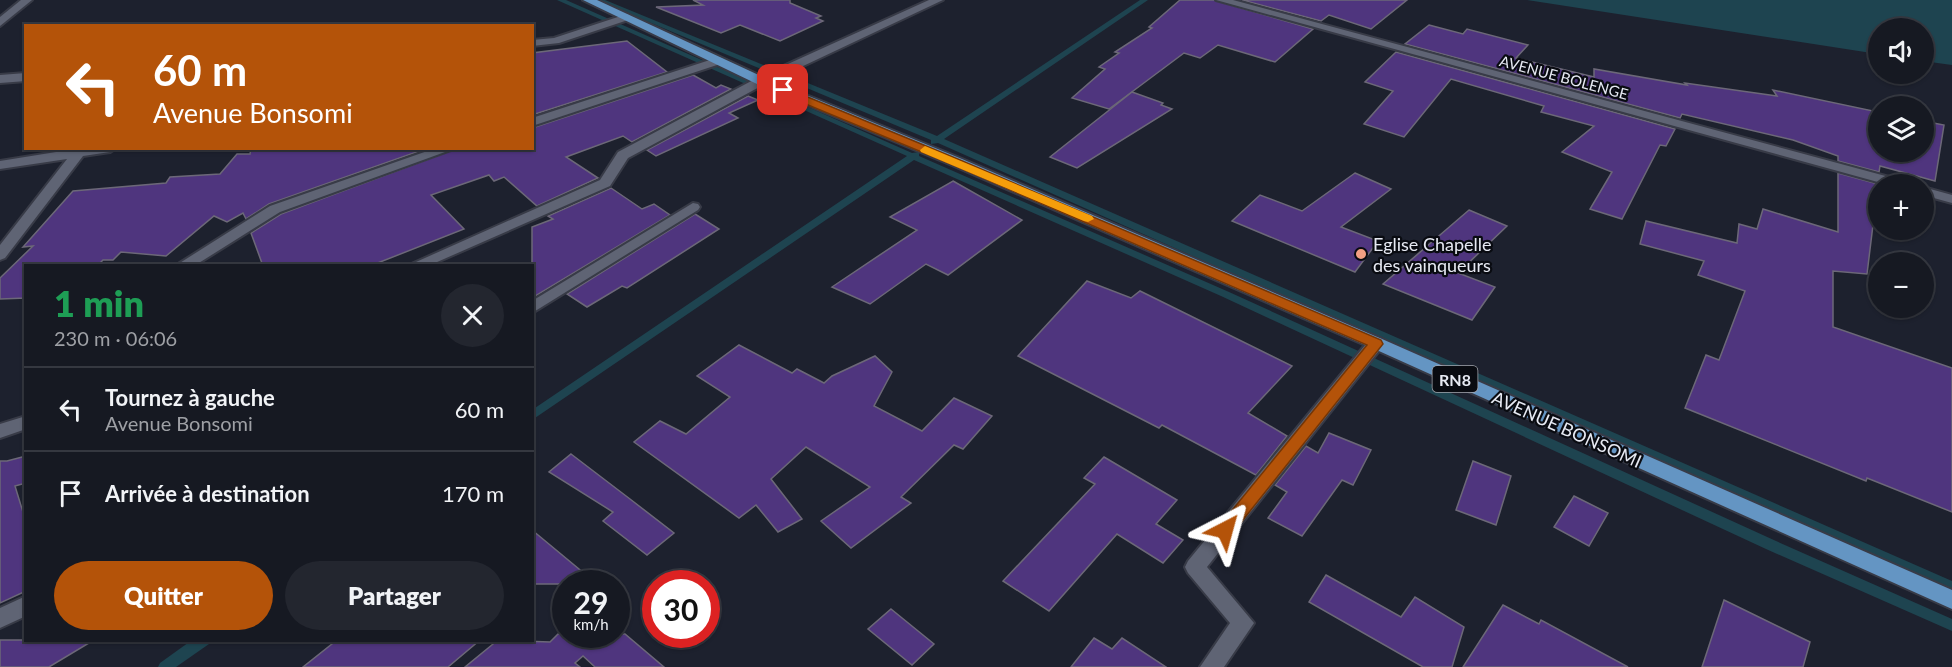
<!DOCTYPE html>
<html lang="fr">
<head>
<meta charset="utf-8">
<style>
  :root { --surface:#161922; --page:#23262f; --text:#f1f3f6; --muted:#9ea0a5; --line:#353840; --accent:#b45309 }
  body { margin:0; font-family:Lato,sans-serif; background:var(--page); color:var(--text); height:100vh; display:flex; flex-direction:column; font-size:22px; white-space:nowrap }
  * { box-sizing:border-box; margin:0 }
  p { font-size:20px; color:var(--muted) }
  .icon { flex:none; width:33px; height:33px; fill:none; stroke:currentColor; stroke-width:2; stroke-linecap:round; stroke-linejoin:round }
  .map { position:relative; flex:1; overflow:hidden }
  .side { position:absolute; left:24px; top:264px; width:510px; height:378px; display:flex; flex-direction:column; background:var(--surface); border-radius:0px; box-shadow:0 2px 4px #0004,0 0 0 2px var(--line) }
  .side>* { flex:none }
  .guide { position:absolute; left:24px; top:24px; width:510px; height:126px; border-radius:0px; box-shadow:0 2px 4px #0004,0 0 0 2px var(--line); background:#b45309; color:#fff; overflow:hidden }
  .buttons { position:absolute; left:1868px; top:18px; display:grid; gap:12px }
  .buttons a { display:grid; place-items:center; width:66px; height:66px; border-radius:50%; background:var(--surface); box-shadow:0 2px 4px #0004,0 0 0 2px var(--line); font-size:30px }
  .speed { position:absolute; left:552px; top:570px; display:flex; gap:12px; font-size:30px; font-weight:700; text-align:center }
  .speed>* { display:grid; place-content:center; width:78px; height:78px; border-radius:50%; background:var(--surface); box-shadow:0 2px 4px #0004,0 0 0 2px var(--line); line-height:1 }
  .speed small { font-size:15px; font-weight:400 }
  .speed .limit { border:9px solid #d22; background:#fff; color:#111 }
  .pin { position:absolute; display:grid; place-items:center; width:51px; height:51px; color:#fff; margin:-26px; border-radius:12px; box-shadow:0 3px 9px #0006 }
  .me { position:absolute; width:66px; margin:-33px; rotate:39deg; stroke-linejoin:round; filter:drop-shadow(0 0 4px #0008) }
  .turn { display:flex; align-items:center; gap:21px; height:126px; padding:0 30px; font-size:27px }
  .turn .icon { width:78px; height:78px; stroke-width:2.5 }
  .turn b { display:block; font-size:42px; line-height:51px }
  .round { display:grid; place-items:center; flex:none; width:63px; height:63px; border-radius:32px; background:var(--page) }
  .summary { display:flex; align-items:center; justify-content:space-between; height:102px; padding:0 30px }
  h1 { font-size:36px; font-weight:800; line-height:45px; color:#1e9e55 }
  .button { display:flex; gap:12px; margin-top:auto; padding:12px 30px }
  .button a { flex:1; height:69px; border-radius:36px; background:var(--accent); color:#fff; font-size:24px; font-weight:800; line-height:69px; text-align:center }
  .button a+a { background:var(--page); color:var(--text) }
  ul { padding:0; list-style:none }
  li { display:flex; align-items:center; gap:18px; height:84px; padding:0 30px; border-top:2px solid var(--line) }
  li div { flex:1 }
  li b { display:block; font-size:22px }
  li em { font-style:normal }
  .map>svg:first-child { display:block }
  .water { fill:#1e4450 }
  .lines { fill:none; stroke-linecap:round; stroke-linejoin:round }
  .stream { fill:#1e4450; fill-rule:evenodd }
  .building { fill:#4f357e; stroke:#6c6878; stroke-width:1.5 }
  .minor-casing { stroke:#383b47; stroke-width:4 }
  .tertiary-casing { stroke:#383b47; stroke-width:4 }
  .primary-casing { stroke:#383b47; stroke-width:4 }
  .minor { fill:#5f6474; fill-rule:evenodd }
  .tertiary { fill:#5f6474; fill-rule:evenodd }
  .primary { fill:#6495c3; fill-rule:evenodd }
  .route { fill:#b45309; stroke:#753606; stroke-width:1.5 }
  .slow { fill:#f59e0b }
  .poi-dot { fill:#f39f83; stroke:#090b11; stroke-width:2 }
  .labels { text-anchor:middle; dominant-baseline:central; stroke-width:4.5; stroke-linejoin:round; paint-order:stroke }
  .far-street-label { font-size:15px; fill:#e7eaf3; stroke:#090b11 }
  .shield { fill:#090b11; stroke:#a4a7af; stroke-width:1.5 }
  .shield-label { font-size:16px; font-weight:bold; fill:#e7eaf3 }
  .poi-label { font-size:18px; fill:#e7eaf3; stroke:#090b11; text-anchor:start }
  .street-label { font-size:18px; fill:#e7eaf3; stroke:#090b11 }
</style>
</head>
<body>
<div class="map">
<svg width="1952" height="667" viewBox="0 0 1952 667">
  <rect width="100%" height="100%" fill="#1d212e"/>
  <path class="water" d="M 1527,0 L 1952,0 L 1952,65 L 1923,61 L 1923,28 L 1878,28 L 1878,54 Z"/>
  <g class="lines">
    <g class="stream">
      <path d="M 557,0 L 566,0 L 912,153 L 919,152 L 919,156 L 1229,292 L 1776,541 L 1952,619 L 1952,631 L 1766,549 L 1221,296 L 914,160 L 532,420 L 532,410 L 907,156 Z"/>
      <path d="M 596,0 L 605,0 L 937,136 L 1140,0 L 1148,0 L 944,139 L 1952,581 L 1952,593 L 938,143 L 931,144 L 931,140 Z"/>
      <path d="M 192,640 L 211,640 L 209,644 L 176,667 L 158,667 L 160,663 Z"/>
    </g>
  </g>
  <g class="building">
    <path d="M 693,0 L 790,0 L 790,3 L 821,16 L 816,18 L 823,21 L 780,41 L 740,25 L 721,33 L 656,7 L 703,5 Z"/>
    <path d="M 1180,0 L 1214,0 L 1313,29 L 1275,62 L 1218,45 L 1200,58 L 1184,53 L 1109,109 L 1072,98 L 1105,69 L 1099,67 L 1119,53 L 1115,52 L 1152,28 L 1149,27 Z"/>
    <path d="M 1242,0 L 1407,0 L 1371,29 L 1329,15 L 1321,21 Z"/>
    <path d="M 1429,25 L 1463,34 L 1467,29 L 1528,45 L 1516,58 L 1594,77 L 1594,69 L 1687,85 L 1685,83 L 1777,96 L 1773,90 L 1878,112 L 1878,152 L 1923,152 L 1923,121 L 1944,125 L 1935,181 L 1880,166 L 1879,172 L 1838,161 L 1838,156 L 1793,140 L 1682,114 L 1680,118 L 1405,44 Z"/>
    <path d="M 627,41 L 667,72 L 532,115 L 532,53 Z"/>
    <path d="M 1396,52 L 1675,129 L 1666,146 L 1660,145 L 1622,219 L 1590,209 L 1612,172 L 1562,152 L 1594,126 L 1541,112 L 1544,106 L 1451,79 L 1404,137 L 1364,124 L 1393,91 L 1365,82 Z"/>
    <path d="M 693,75 L 716,88 L 721,85 L 731,89 L 632,142 L 623,136 L 566,157 L 598,178 L 537,206 L 504,177 L 494,181 L 489,175 L 431,195 L 464,229 L 370,266 L 263,266 L 251,233 L 281,214 L 458,148 L 532,148 L 532,128 Z"/>
    <path d="M 1132,92 L 1163,103 L 1161,105 L 1172,109 L 1077,168 L 1050,157 Z"/>
    <path d="M 748,96 L 758,100 L 729,113 L 738,118 L 656,156 L 647,150 Z"/>
    <path d="M 251,148 L 428,148 L 269,204 L 246,219 L 243,213 L 227,222 L 214,216 L 166,256 L 121,252 L 113,260 L 103,260 L 97,266 L 26,266 L 26,298 L 0,299 L 0,278 L 33,246 L 23,247 L 73,191 L 166,183 L 170,177 L 220,174 L 237,154 L 250,154 Z"/>
    <path d="M 1355,173 L 1391,189 L 1341,227 L 1378,241 L 1355,272 L 1232,221 L 1260,195 L 1302,211 Z"/>
    <path d="M 1838,173 L 1878,184 L 1867,274 L 1833,271 L 1833,327 L 1952,368 L 1952,512 L 1867,478 L 1866,481 L 1685,408 L 1706,355 L 1719,360 L 1745,291 L 1698,275 L 1704,261 L 1640,244 L 1646,221 L 1737,243 L 1739,224 L 1757,229 L 1763,209 L 1838,232 Z"/>
    <path d="M 953,181 L 1022,220 L 948,275 L 926,264 L 870,304 L 832,287 L 917,230 L 890,217 Z"/>
    <path d="M 611,188 L 642,209 L 654,204 L 670,215 L 532,298 L 532,227 L 553,219 L 548,216 Z"/>
    <path d="M 1469,210 L 1507,226 L 1458,273 L 1495,287 L 1472,320 L 1383,284 Z"/>
    <path d="M 695,214 L 719,229 L 627,288 L 622,286 L 587,307 L 567,294 Z"/>
    <path d="M 1087,281 L 1131,298 L 1140,291 L 1292,366 L 1248,413 L 1287,436 L 1256,475 L 1162,425 L 1159,428 L 1018,356 Z"/>
    <path d="M 739,345 L 792,373 L 797,369 L 824,383 L 832,376 L 875,356 L 892,372 L 874,406 L 922,431 L 954,398 L 992,416 L 963,449 L 954,445 L 901,497 L 911,503 L 851,548 L 821,521 L 870,487 L 806,447 L 771,479 L 802,519 L 778,532 L 756,505 L 739,518 L 634,442 L 660,421 L 686,434 L 730,397 L 697,376 Z"/>
    <path d="M 1329,433 L 1371,450 L 1353,485 L 1342,480 L 1302,536 L 1268,518 L 1287,492 L 1275,485 L 1306,446 L 1318,453 Z"/>
    <path d="M 571,454 L 630,499 L 674,533 L 647,555 L 603,521 L 613,512 L 549,472 Z"/>
    <path d="M 26,456 L 26,483 L 15,486 L 26,522 L 26,591 L 0,603 L 0,461 L 7,461 Z"/>
    <path d="M 1104,457 L 1177,500 L 1156,524 L 1183,540 L 1163,563 L 1117,534 L 1049,611 L 1003,581 L 1095,484 L 1084,478 Z"/>
    <path d="M 1473,461 L 1511,476 L 1496,525 L 1456,510 Z"/>
    <path d="M 1574,496 L 1608,513 L 1589,546 L 1554,527 Z"/>
    <path d="M 532,530 L 597,584 L 532,584 Z"/>
    <path d="M 1326,575 L 1401,617 L 1415,597 L 1464,627 L 1452,667 L 1423,667 L 1309,602 Z"/>
    <path d="M 1724,600 L 1810,642 L 1803,667 L 1702,667 Z"/>
    <path d="M 1503,605 L 1539,624 L 1541,620 L 1628,667 L 1463,667 Z"/>
    <path d="M 891,609 L 934,644 L 912,665 L 868,629 Z"/>
    <path d="M 558,634 L 625,634 L 664,667 L 595,667 L 583,656 L 575,663 L 580,667 L 465,667 L 498,640 L 550,642 Z"/>
    <path d="M 1094,638 L 1112,649 L 1122,638 L 1166,667 L 1071,667 Z"/>
    <path d="M 0,640 L 94,640 L 49,667 L 0,667 Z"/>
    <path d="M 337,640 L 480,640 L 448,667 L 303,667 Z"/>
  </g>
  <g class="lines">
    <defs>
      <g id="minor">
        <path d="M 21,0 L 32,0 L 0,26 L 0,17 Z"/>
        <path d="M 929,0 L 943,0 L 765,84 L 628,158 L 610,186 L 428,266 L 407,266 L 600,180 L 618,152 L 757,78 Z"/>
        <path d="M 627,14 L 632,17 L 631,19 L 559,43 L 532,46 L 532,40 L 554,38 Z"/>
        <path d="M 719,57 L 723,59 L 723,63 L 532,126 L 532,118 Z"/>
        <path d="M 26,73 L 26,81 L 0,83 L 0,75 Z"/>
        <path d="M 81,148 L 116,148 L 110,152 L 83,156 L 5,258 L 0,260 L 0,245 L 67,159 L 0,169 L 0,161 Z"/>
        <path d="M 436,148 L 456,148 L 280,212 L 194,266 L 175,266 L 270,206 Z"/>
        <path d="M 693,203 L 698,204 L 700,207 L 698,210 L 532,313 L 532,301 Z"/>
        <path d="M 1376,337 L 1382,339 L 1384,343 L 1382,347 L 1207,567 L 1254,623 L 1224,667 L 1200,667 L 1230,623 L 1188,573 L 1185,567 L 1188,561 L 1370,339 Z"/>
        <path d="M 26,416 L 26,429 L 0,438 L 0,424 Z"/>
        <path d="M 26,596 L 26,616 L 0,628 L 0,608 Z"/>
      </g>
      <g id="tertiary">
        <path d="M 1216,0 L 1233,0 L 1904,181 L 1906,184 L 1885,184 Z"/>
        <path d="M 1923,187 L 1952,195 L 1952,203 L 1923,195 Z"/>
      </g>
      <path id="primary" d="M 583,0 L 597,0 L 765,78 L 962,159 L 1382,339 L 1952,590 L 1952,609 L 1370,347 L 952,165 L 757,84 Z"/>
    </defs>
    <use href="#minor" class="minor-casing"/>
    <use href="#tertiary" class="tertiary-casing"/>
    <use href="#primary" class="primary-casing"/>
    <use href="#minor" class="minor"/>
    <use href="#tertiary" class="tertiary"/>
    <use href="#primary" class="primary"/>
  </g>
  <path class="route" d="M 779,88 L 786,88 L 960,160 L 1381,340 L 1383,344 L 1231,535 L 1225,537 L 1220,535 L 1217,530 L 1220,525 L 1367,345 L 953,165 L 779,93 Z"/>
  <path class="slow" d="M 925,146 L 1092,216 L 1094,219 L 1088,222 L 1084,221 L 921,152 L 920,150 Z"/>
  <circle class="poi-dot" cx="1361" cy="254" r="6"/>
  <g class="labels">
    <g class="far-street-label">
      <text transform="translate(1564 77) rotate(15)">AVENUE BOLENGE</text>
    </g>
    <rect class="shield" x="1432.5" y="366" width="45" height="26" rx="4.5"/>
    <g class="shield-label">
      <text x="1455" y="379">RN8</text>
    </g>
    <g class="poi-label">
      <text x="1373" y="244">Eglise Chapelle<tspan x="1373" dy="21">des vainqueurs</tspan></text>
    </g>
    <g class="street-label">
      <text transform="translate(1567 429) rotate(24)">AVENUE BONSOMI</text>
    </g>
  </g>
</svg>
<div class="buttons">
<a><svg class="icon" aria-label="sound" viewBox="0 0 24 24"><path d="M4 9h4l5-4v14l-5-4H4zM17 9q2 3 0 6"/></svg></a>
<a><svg class="icon" aria-label="layers" viewBox="0 0 24 24"><path d="M12 4l9 5-9 5-9-5zM3 14l9 5 9-5"/></svg></a>
<a>+</a>
<a>−</a>
</div>
<div class="speed"><div>29<small>km/h</small></div><div class="limit">30</div></div>
<div class="pin" style="left:783px;top:90px;background:#d93025"><svg class="icon" aria-label="arrive" viewBox="0 0 24 24"><path d="M6 21V4h12l-3 4 3 4H6"/></svg></div>
<svg class="me" style="left:1225px;top:530px" viewBox="-20 -20 40 40"><path d="M0-17L14 15 0 8-14 15z" fill="#b45309" stroke="#fff" stroke-width="4"/></svg>
<div class="guide">
<div class="turn"><svg class="icon" aria-label="left" viewBox="0 0 24 24"><path d="M17 20v-9H6M10 6l-5 5 5 5"/></svg><div><b>60 m</b>Avenue Bonsomi</div></div>
</div>
<section class="side">
<div class="summary"><div><h1>1 min</h1><p>230 m · 06:06</p></div><a class="round"><svg class="icon" aria-label="close" viewBox="0 0 24 24"><path d="M6 6l12 12M18 6L6 18"/></svg></a></div>
<ul>
<li><svg class="icon" aria-label="left" viewBox="0 0 24 24"><path d="M17 20v-9H6M10 6l-5 5 5 5"/></svg><div><b>Tournez à gauche</b><p>Avenue Bonsomi</p></div><em>60 m</em></li>
<li><svg class="icon" aria-label="arrive" viewBox="0 0 24 24"><path d="M6 21V4h12l-3 4 3 4H6"/></svg><div><b>Arrivée à destination</b></div><em>170 m</em></li>
</ul>
<div class="button"><a>Quitter</a><a>Partager</a></div>
</section>
</div>
</body>
</html>
